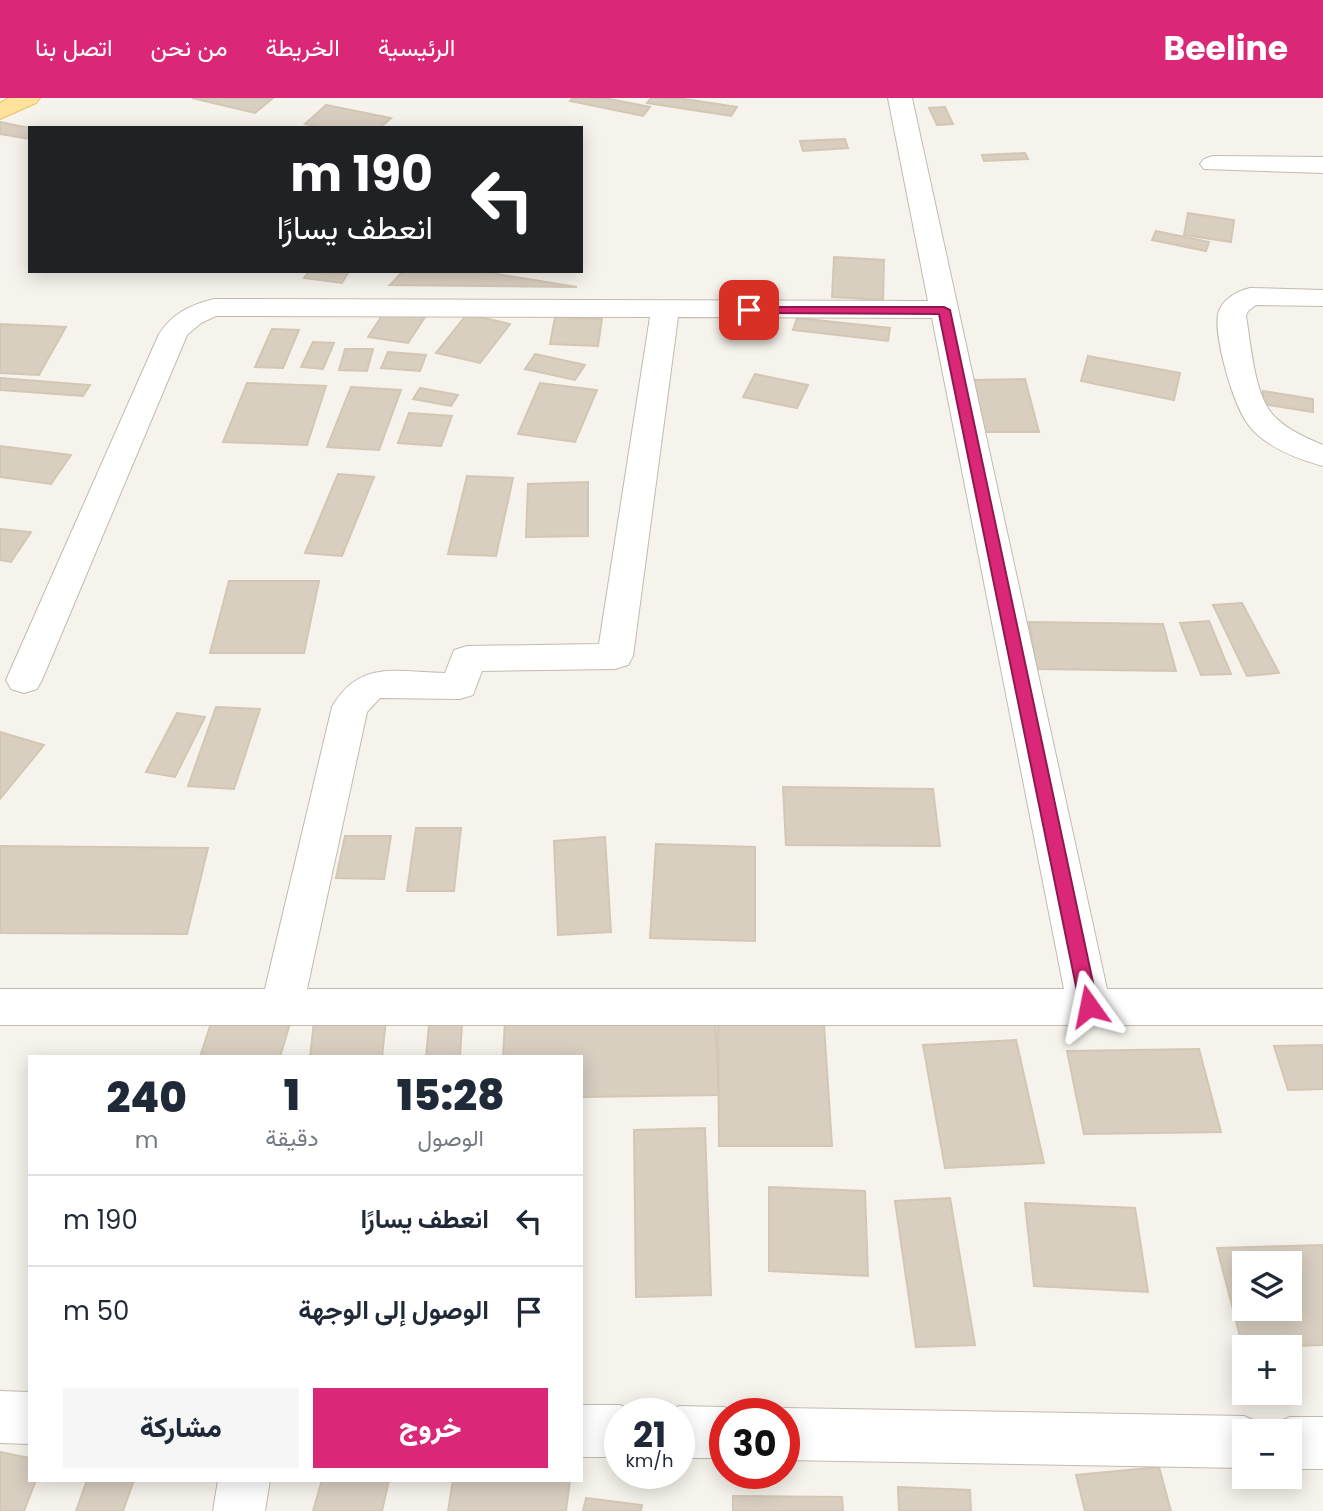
<!DOCTYPE html>
<html lang="ar">
<head>
<meta charset="utf-8">
<style>
  :root { --surface:#fff; --page:#f6f6f7; --text:#1f2937; --muted:#747a83; --line:#e0e1e3; --accent:#db2777 }
  body { margin:0; font-family:Poppins,Vazirmatn,sans-serif; background:var(--page); color:var(--text); direction:rtl; height:100vh; display:flex; flex-direction:column; font-size:26px; white-space:nowrap }
  * { box-sizing:border-box; margin:0 }
  p { font-size:23px; color:var(--muted) }
  .icon { flex:none; width:38px; height:38px; fill:none; stroke:currentColor; stroke-width:2; stroke-linecap:round; stroke-linejoin:round }
  .map { position:relative; flex:1; overflow:hidden; direction:ltr }
  .details { position:absolute; left:28px; top:957px; width:555px; height:427px; display:flex; flex-direction:column; background:var(--surface); border-radius:0px; box-shadow:0 4px 18px #0003; direction:rtl }
  .details>* { flex:none }
  .guide { position:absolute; left:28px; top:28px; width:555px; height:147px; border-radius:0px; box-shadow:0 4px 18px #0003; direction:rtl; background:#202124; color:#fff; overflow:hidden }
  .fabs { position:absolute; left:1232px; top:1153px; display:grid; gap:14px }
  .fabs a { display:grid; place-items:center; width:70px; height:70px; border-radius:0px; background:var(--surface); box-shadow:0 4px 18px #0003; font-size:35px }
  .speed { position:absolute; left:604px; top:1300px; display:flex; gap:14px; font-size:35px; font-weight:700; text-align:center }
  .speed>* { display:grid; place-content:center; width:91px; height:91px; border-radius:50%; background:var(--surface); box-shadow:0 4px 18px #0003; line-height:1 }
  .speed small { font-size:18px; font-weight:400 }
  .speed .limit { border:10px solid #d22; background:#fff; color:#111 }
  .pin { position:absolute; display:grid; place-items:center; width:60px; height:60px; color:#fff; margin:-30px; border-radius:14px; box-shadow:0 4px 10px #0006 }
  .me { position:absolute; width:77px; margin:-38px; rotate:348deg; stroke-linejoin:round; filter:drop-shadow(0 0 5px #0008) }
  .turn { display:flex; align-items:center; gap:24px; height:147px; padding:0 35px; font-size:32px }
  .turn .icon { width:91px; height:91px; stroke-width:2.5 }
  .turn b { display:block; font-size:49px; line-height:60px }
  .eta { display:flex; justify-content:space-evenly; align-items:center; height:119px; text-align:center }
  .eta b { font-size:42px; font-weight:800; line-height:49px }
  .primary-button { display:flex; gap:14px; margin-top:auto; padding:14px 35px }
  .primary-button a { flex:1; height:80px; border-radius:0px; background:var(--accent); color:#fff; font-size:28px; font-weight:800; line-height:80px; text-align:center }
  .primary-button a+a { background:var(--page); color:var(--text) }
  ul { padding:0; list-style:none }
  li { display:flex; align-items:center; gap:21px; height:91px; padding:0 35px; border-top:2px solid var(--line) }
  li div { flex:1 }
  li b { display:block; font-size:26px }
  li em { font-style:normal }
  header { display:flex; align-items:center; gap:42px; box-sizing:border-box; height:98px; padding:0 35px; background:var(--accent); color:#fff }
  header strong { font-size:33px }
  nav { display:flex; gap:38px; margin-inline-start:auto; font-size:24px }
  .map>svg:first-child { display:block }
  .building { fill:#d8cfc1; stroke:#d3c7b4; stroke-width:2; fill-rule:evenodd }
  .lines { fill:none; stroke-linecap:round; stroke-linejoin:round }
  .minor-casing { stroke:#c2bbae; stroke-width:2 }
  .primary-casing { stroke:#e6c16a; stroke-width:2 }
  .minor { fill:#fff; fill-rule:evenodd }
  .primary { fill:#ffe39c; fill-rule:evenodd }
  .route { fill:#db2777; stroke:#8e194d; stroke-width:2 }
</style>
</head>
<body>
<header>
<strong>Beeline</strong>
<nav><a>الرئيسية</a><a>الخريطة</a><a>من نحن</a><a>اتصل بنا</a></nav>
</header>
<div class="map">
<svg width="1323" height="1413" viewBox="0 0 1323 1413">
  <rect width="100%" height="100%" fill="#f6f3ec"/>
  <g class="building">
    <path d="M 192,0 L 273,0 L 255,15 Z"/>
    <path d="M 573,0 L 604,0 L 650,9 L 643,18 L 570,3 Z"/>
    <path d="M 651,0 L 678,0 L 737,9 L 731,18 L 647,5 Z"/>
    <path d="M 326,7 L 391,20 L 380,30 L 324,30 L 305,26 Z"/>
    <path d="M 945,9 L 953,26 L 937,27 L 929,10 Z"/>
    <path d="M 0,24 L 30,30 L 30,41 L 0,36 Z"/>
    <path d="M 845,41 L 848,50 L 803,53 L 800,43 Z"/>
    <path d="M 1025,55 L 1028,61 L 984,63 L 982,57 Z"/>
    <path d="M 1188,115 L 1234,122 L 1231,144 L 1184,137 Z"/>
    <path d="M 1156,133 L 1209,144 L 1206,153 L 1152,142 Z"/>
    <path d="M 834,159 L 884,162 L 883,202 L 832,199 Z"/>
    <path d="M 309,173 L 349,173 L 342,185 L 304,180 Z"/>
    <path d="M 403,173 L 478,173 L 577,189 L 390,187 Z"/>
    <path d="M 385,213 L 425,219 L 408,245 L 368,239 Z"/>
    <path d="M 467,216 L 510,226 L 480,265 L 436,255 Z"/>
    <path d="M 555,219 L 602,221 L 598,248 L 550,246 Z"/>
    <path d="M 797,220 L 890,230 L 888,243 L 793,232 Z"/>
    <path d="M 0,226 L 66,229 L 39,277 L 0,275 Z"/>
    <path d="M 272,231 L 299,232 L 283,270 L 255,269 Z"/>
    <path d="M 313,244 L 334,245 L 323,271 L 301,269 Z"/>
    <path d="M 345,251 L 373,251 L 367,273 L 339,272 Z"/>
    <path d="M 388,254 L 426,257 L 420,273 L 381,270 Z"/>
    <path d="M 535,256 L 585,267 L 575,282 L 525,271 Z"/>
    <path d="M 1088,258 L 1180,275 L 1174,302 L 1081,283 Z"/>
    <path d="M 755,276 L 808,287 L 797,310 L 743,299 Z"/>
    <path d="M 0,280 L 90,287 L 83,298 L 0,292 Z"/>
    <path d="M 1025,281 L 1039,334 L 982,334 L 971,282 Z"/>
    <path d="M 247,285 L 326,288 L 307,347 L 223,344 Z"/>
    <path d="M 540,285 L 597,292 L 575,344 L 518,336 Z"/>
    <path d="M 351,289 L 401,292 L 379,352 L 327,349 Z"/>
    <path d="M 420,290 L 458,297 L 451,308 L 413,301 Z"/>
    <path d="M 1263,293 L 1313,301 L 1313,314 L 1263,306 Z"/>
    <path d="M 409,315 L 452,318 L 441,348 L 398,345 Z"/>
    <path d="M 0,348 L 71,357 L 51,386 L 0,379 Z"/>
    <path d="M 338,376 L 374,379 L 342,458 L 305,455 Z"/>
    <path d="M 467,378 L 513,380 L 496,458 L 448,456 Z"/>
    <path d="M 588,384 L 588,438 L 526,439 L 528,386 Z"/>
    <path d="M 0,431 L 31,434 L 11,464 L 0,462 Z"/>
    <path d="M 229,483 L 319,483 L 304,555 L 210,555 Z"/>
    <path d="M 1242,505 L 1279,575 L 1247,578 L 1213,507 Z"/>
    <path d="M 1209,523 L 1231,576 L 1201,577 L 1180,525 Z"/>
    <path d="M 1029,524 L 1163,526 L 1176,573 L 1037,571 Z"/>
    <path d="M 216,609 L 260,611 L 234,691 L 188,688 Z"/>
    <path d="M 177,615 L 205,619 L 175,679 L 146,674 Z"/>
    <path d="M 0,634 L 44,647 L 0,701 Z"/>
    <path d="M 783,689 L 933,691 L 940,748 L 786,747 Z"/>
    <path d="M 416,730 L 461,730 L 454,793 L 407,793 Z"/>
    <path d="M 345,738 L 391,738 L 384,781 L 336,780 Z"/>
    <path d="M 605,739 L 611,834 L 558,837 L 554,743 Z"/>
    <path d="M 656,746 L 755,749 L 755,843 L 650,840 Z"/>
    <path d="M 0,748 L 208,750 L 187,836 L 0,835 Z"/>
    <path d="M 215,913 L 292,919 L 280,959 L 200,959 Z"/>
    <path d="M 715,919 L 719,997 L 581,999 L 581,959 L 503,959 L 505,923 Z"/>
    <path d="M 386,922 L 382,959 L 310,959 L 314,924 Z"/>
    <path d="M 462,926 L 460,959 L 426,959 L 429,927 Z"/>
    <path d="M 718,926 L 824,927 L 832,1048 L 719,1048 Z"/>
    <path d="M 1016,942 L 1044,1065 L 945,1070 L 923,947 Z"/>
    <path d="M 1323,947 L 1323,991 L 1288,992 L 1274,948 Z"/>
    <path d="M 1199,951 L 1221,1034 L 1084,1036 L 1067,953 Z"/>
    <path d="M 705,1030 L 711,1197 L 636,1199 L 634,1032 Z"/>
    <path d="M 769,1089 L 865,1093 L 868,1178 L 769,1173 Z"/>
    <path d="M 950,1100 L 975,1247 L 916,1249 L 895,1103 Z"/>
    <path d="M 1025,1105 L 1135,1110 L 1148,1194 L 1034,1188 Z"/>
    <path d="M 1323,1147 L 1323,1247 L 1243,1250 L 1217,1150 ZM 1244,1166 L 1290,1166 L 1290,1211 L 1244,1211 Z"/>
    <path d="M 0,1354 L 30,1360 L 30,1382 L 36,1382 L 24,1413 L 0,1413 Z"/>
    <path d="M 1159,1369 L 1171,1413 L 1085,1413 L 1076,1377 Z"/>
    <path d="M 87,1382 L 134,1382 L 123,1413 L 76,1413 Z"/>
    <path d="M 322,1382 L 389,1382 L 382,1413 L 313,1413 Z"/>
    <path d="M 453,1382 L 570,1382 L 566,1413 L 448,1413 Z"/>
    <path d="M 898,1389 L 970,1392 L 971,1413 L 899,1413 Z"/>
    <path d="M 733,1398 L 842,1399 L 843,1413 L 733,1413 Z"/>
    <path d="M 586,1400 L 642,1407 L 641,1413 L 583,1413 Z"/>
  </g>
  <g class="lines">
    <defs>
      <g id="minor">
        <path d="M 888,0 L 912,0 L 1107,891 L 1323,891 L 1323,927 L 0,927 L 0,891 L 265,891 L 332,609 C 359,561 397,574 445,575 L 454,552 L 467,548 L 599,546 L 650,219 L 216,218 L 201,225 L 187,237 L 42,582 L 37,591 L 24,595 L 11,591 L 6,582 L 159,236 C 173,215 190,207 214,201 L 928,203 ZM 678,219 L 932,220 L 1064,891 L 307,891 L 367,614 L 380,600 L 460,601 L 473,597 L 482,573 L 615,571 L 628,567 L 633,558 Z"/>
        <path d="M 1213,58 L 1323,59 L 1323,75 L 1204,71 L 1200,66 L 1204,61 Z"/>
        <path d="M 1250,190 L 1323,192 L 1323,208 L 1256,207 L 1248,213 L 1246,218 C 1251,246 1254,299 1275,319 C 1288,332 1306,340 1323,347 L 1323,368 C 1298,361 1268,350 1251,330 C 1234,312 1214,240 1218,216 C 1221,202 1237,193 1250,190 Z"/>
        <path d="M 0,1293 L 30,1294 L 30,1346 L 0,1345 Z"/>
        <path d="M 581,1307 L 620,1307 L 638,1315 L 620,1316 L 620,1359 L 581,1359 Z"/>
        <path d="M 679,1308 L 724,1309 L 740,1316 L 724,1316 L 724,1360 L 679,1360 L 679,1316 L 661,1316 Z"/>
        <path d="M 784,1310 L 1244,1318 L 1262,1326 L 1265,1334 L 1244,1334 L 1244,1370 L 784,1362 L 784,1316 L 770,1316 Z"/>
        <path d="M 1290,1319 L 1323,1319 L 1323,1371 L 1290,1371 L 1290,1334 L 1269,1334 L 1272,1327 Z"/>
        <path d="M 218,1382 L 270,1382 L 265,1413 L 213,1413 Z"/>
      </g>
      <path id="primary" d="M 9,0 L 40,0 L 36,5 L 0,21 L 0,5 Z"/>
    </defs>
    <use href="#minor" class="minor-casing"/>
    <use href="#primary" class="primary-casing"/>
    <use href="#minor" class="minor"/>
    <use href="#primary" class="primary"/>
  </g>
  <path class="route" d="M 745,209 L 944,209 L 950,212 L 1098,908 L 1095,913 L 1089,915 L 1083,913 L 1080,908 L 939,216 L 749,215 L 743,212 Z"/>
</svg>
<div class="fabs">
<a><svg class="icon" aria-label="layers" viewBox="0 0 24 24"><path d="M12 4l9 5-9 5-9-5zM3 14l9 5 9-5"/></svg></a>
<a>+</a>
<a>−</a>
</div>
<div class="speed"><div>21<small>km/h</small></div><div class="limit">30</div></div>
<div class="pin" style="left:749px;top:212px;background:#d93025"><svg class="icon" aria-label="arrive" viewBox="0 0 24 24"><path d="M6 21V4h12l-3 4 3 4H6"/></svg></div>
<svg class="me" style="left:1089px;top:908px" viewBox="-20 -20 40 40"><path d="M0-17L14 15 0 8-14 15z" fill="#db2777" stroke="#fff" stroke-width="4"/></svg>
<div class="guide">
<div class="turn"><svg class="icon" aria-label="left" viewBox="0 0 24 24"><path d="M17 20v-9H6M10 6l-5 5 5 5"/></svg><div><b>190 m</b>انعطف يسارًا</div></div>
</div>
<section class="details">
<div class="eta">
<div><b>15:28</b><p>الوصول</p></div>
<div><b>1</b><p>دقيقة</p></div>
<div><b>240</b><p>m</p></div>
</div>
<ul>
<li><svg class="icon" aria-label="left" viewBox="0 0 24 24"><path d="M17 20v-9H6M10 6l-5 5 5 5"/></svg><div><b>انعطف يسارًا</b></div><em>190 m</em></li>
<li><svg class="icon" aria-label="arrive" viewBox="0 0 24 24"><path d="M6 21V4h12l-3 4 3 4H6"/></svg><div><b>الوصول إلى الوجهة</b></div><em>50 m</em></li>
</ul>
<div class="primary-button"><a>خروج</a><a>مشاركة</a></div>
</section>
</div>
</body>
</html>
